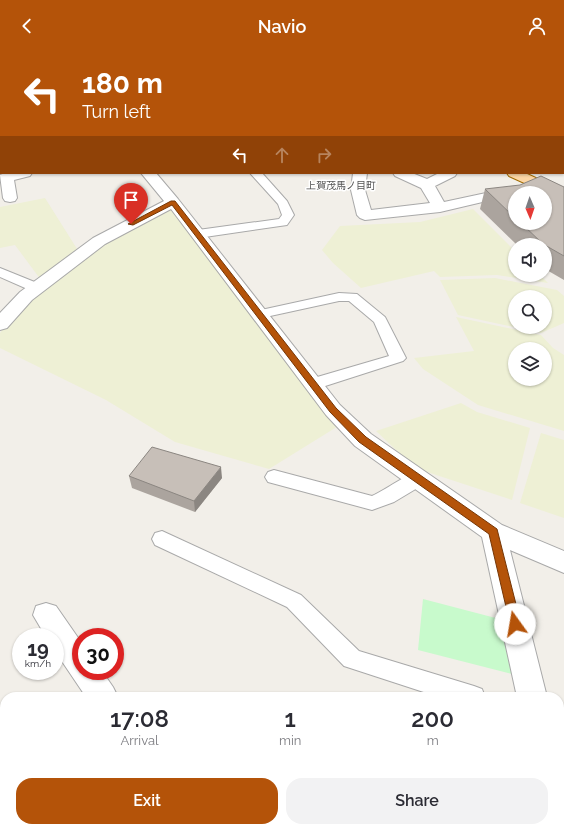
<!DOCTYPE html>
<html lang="en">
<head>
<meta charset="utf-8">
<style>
  :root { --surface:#fff; --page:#f2f2f3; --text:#2b2b33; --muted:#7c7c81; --accent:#b45309 }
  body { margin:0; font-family:Raleway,"Noto Sans JP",sans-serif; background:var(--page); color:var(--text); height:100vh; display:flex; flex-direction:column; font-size:15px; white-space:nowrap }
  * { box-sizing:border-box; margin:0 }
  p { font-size:13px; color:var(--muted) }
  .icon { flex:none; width:22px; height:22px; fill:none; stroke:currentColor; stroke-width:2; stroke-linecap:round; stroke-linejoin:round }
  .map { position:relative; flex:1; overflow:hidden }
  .sheet { position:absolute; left:0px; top:640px; width:564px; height:140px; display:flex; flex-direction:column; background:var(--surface); border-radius:16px 16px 0 0; box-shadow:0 1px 3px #0004 }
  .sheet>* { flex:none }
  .banner { position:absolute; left:0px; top:0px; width:564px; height:122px; box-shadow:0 1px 3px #0004; background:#b45309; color:#fff; overflow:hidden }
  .needle { width:26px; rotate:178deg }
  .controls { position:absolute; left:508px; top:134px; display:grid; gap:8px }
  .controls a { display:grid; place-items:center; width:44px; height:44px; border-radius:50%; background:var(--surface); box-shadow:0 1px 3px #0004; font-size:20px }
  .speed { position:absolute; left:12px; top:576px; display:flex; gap:8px; font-size:20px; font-weight:700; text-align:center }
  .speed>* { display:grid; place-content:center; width:52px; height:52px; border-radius:50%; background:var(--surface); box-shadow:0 1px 3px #0004; line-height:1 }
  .speed small { font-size:10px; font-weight:400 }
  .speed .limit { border:6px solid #d22; background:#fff; color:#111 }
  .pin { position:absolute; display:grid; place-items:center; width:34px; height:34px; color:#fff; margin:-41px -17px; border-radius:50% 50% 50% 0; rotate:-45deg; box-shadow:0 0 4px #0007 }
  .pin .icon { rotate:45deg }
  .me { position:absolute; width:44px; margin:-22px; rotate:347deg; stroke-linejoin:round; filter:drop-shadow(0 0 3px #0008) }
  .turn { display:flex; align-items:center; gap:14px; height:84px; padding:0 16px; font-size:18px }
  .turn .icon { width:52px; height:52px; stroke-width:2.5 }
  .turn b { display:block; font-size:28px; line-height:34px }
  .lanes { display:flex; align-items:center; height:38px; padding:0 16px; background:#0003; justify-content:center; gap:20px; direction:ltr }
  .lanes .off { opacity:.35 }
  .eta { display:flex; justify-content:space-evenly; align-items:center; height:68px; text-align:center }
  .eta b { font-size:24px; font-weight:600; line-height:28px }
  .button { display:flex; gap:8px; margin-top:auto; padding:8px 16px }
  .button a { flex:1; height:46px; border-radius:16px; background:var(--accent); color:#fff; font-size:16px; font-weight:600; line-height:46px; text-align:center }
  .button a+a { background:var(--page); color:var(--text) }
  header { display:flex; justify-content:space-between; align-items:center; height:52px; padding:0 16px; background:var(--accent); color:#fff; font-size:18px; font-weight:600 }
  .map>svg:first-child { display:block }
  .farmland { fill:#eef0d5; fill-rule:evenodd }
  .park { fill:#c8facc }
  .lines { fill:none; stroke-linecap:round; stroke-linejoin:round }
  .river { fill:#aad3df; fill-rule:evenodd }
  .service-casing { stroke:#a9a9a9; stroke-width:2 }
  .minor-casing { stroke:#a9a9a9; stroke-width:2 }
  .primary-casing { stroke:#a06b00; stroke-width:2 }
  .service { fill:#fff; fill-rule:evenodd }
  .minor { fill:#fff; fill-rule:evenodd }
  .primary { fill:#fcd6a4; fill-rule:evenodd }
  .wall { fill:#aba49e; fill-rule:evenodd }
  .shaded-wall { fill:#8b8681 }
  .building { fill:#c7bfb8; stroke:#8b8681 }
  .route { fill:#b45309; stroke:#753606 }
  .labels { text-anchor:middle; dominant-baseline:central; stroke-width:3; stroke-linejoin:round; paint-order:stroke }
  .far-neighbourhood-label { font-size:10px; fill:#555; stroke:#fff }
</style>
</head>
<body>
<header><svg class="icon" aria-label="back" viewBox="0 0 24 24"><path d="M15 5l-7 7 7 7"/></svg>Navio<svg class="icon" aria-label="person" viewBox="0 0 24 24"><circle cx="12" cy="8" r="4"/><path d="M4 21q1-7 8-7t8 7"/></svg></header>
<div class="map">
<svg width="564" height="780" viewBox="0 0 564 780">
  <rect width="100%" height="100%" fill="#f2efe9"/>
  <g class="farmland">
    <path d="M 45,146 L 79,200 L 41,228 L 15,193 L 0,196 L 0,155 Z"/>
    <path d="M 171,154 L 340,373 L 269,417 L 175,390 L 106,348 L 0,296 L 0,281 L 9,268 L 27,249 L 89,200 Z"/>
    <path d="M 473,157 L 515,199 L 515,223 L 540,223 L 548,231 L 497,223 L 440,225 L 434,219 L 361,236 L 333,211 L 322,198 L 340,174 L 420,170 Z"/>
    <path d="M 495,226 L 557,238 L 564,244 L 564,271 L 541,281 L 458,263 L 440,228 ZM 515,245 L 545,245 L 545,275 L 515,275 Z"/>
    <path d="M 456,265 L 541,283 L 553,296 L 564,303 L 564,379 L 478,353 L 423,317 L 414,306 L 474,299 ZM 515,297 L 545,297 L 545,327 L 515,327 Z"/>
    <path d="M 461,351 L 477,360 L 530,376 L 512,448 L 415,416 L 376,379 Z"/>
    <path d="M 541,381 L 564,388 L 564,466 L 520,451 Z"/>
  </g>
  <path class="park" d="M 423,547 L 515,571 L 528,626 L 418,598 Z"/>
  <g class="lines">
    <g class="river">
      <path d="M 133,0 L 160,0 L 161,1 L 134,1 Z"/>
      <rect x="563" y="37" width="1" height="18"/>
    </g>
    <defs>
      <g id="service">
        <path d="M 458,0 L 469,0 L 470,1 L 459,1 Z"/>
        <path d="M 1,2 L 1,8 L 0,9 L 0,3 Z"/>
        <path d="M 250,121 L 262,121 L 287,149 L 294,163 L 287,173 L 198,186 L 194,185 L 192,182 L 194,179 L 198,178 L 279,167 L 282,163 L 278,152 Z"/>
        <path d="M 0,216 L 42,233 L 44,236 L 42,239 L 32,239 L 0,225 Z"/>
        <path d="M 339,241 L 357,242 L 385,265 L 406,306 L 403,309 L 319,336 L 313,337 L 307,336 L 305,332 L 307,328 L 389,304 L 374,270 L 349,249 L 339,249 L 261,266 L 256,265 L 254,262 L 256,259 L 261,258 Z"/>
        <path d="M 274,418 L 372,444 C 382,440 410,420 418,420 C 420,420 422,422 424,422 L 427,427 L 424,432 L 394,450 L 372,458 L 268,430 L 265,425 L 268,420 Z"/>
        <path d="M 162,479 L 301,543 L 359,599 L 474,634 L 482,637 L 485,645 L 439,645 L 344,614 L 287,555 L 155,493 L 152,487 L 155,481 Z"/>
      </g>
      <g id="minor">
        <rect x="78" y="0" width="10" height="1"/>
        <rect x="563" y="38" width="1" height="8"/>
        <path d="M 5,121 L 32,121 L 30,124 L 14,128 L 17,146 L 15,149 L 10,150 L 5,149 L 3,146 L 0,123 Z"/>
        <path d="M 141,121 L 156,121 L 178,147 L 340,353 L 371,382 L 502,473 L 564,499 L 564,521 L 510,498 L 547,645 L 517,645 L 482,485 L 355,394 L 326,363 L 171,157 L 105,192 L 32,248 L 7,276 L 0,278 L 0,261 L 20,240 L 93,186 L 164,149 Z"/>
        <path d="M 353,121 L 367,121 L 365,138 L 371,158 L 430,151 L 421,136 L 395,124 L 393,121 L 412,121 L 427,127 L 439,121 L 457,121 L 455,124 L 435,134 L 444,150 L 486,141 L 491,142 L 493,145 L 491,148 L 440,160 L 365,168 L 360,166 L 357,163 L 351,138 Z"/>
        <path d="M 46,551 L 56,554 L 81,590 L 81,619 L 102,619 L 113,635 L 118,645 L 86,645 L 55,599 L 55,585 L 46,585 L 33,563 L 36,554 Z"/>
        <path d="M 559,744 L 564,746 L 564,780 L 547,780 L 546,775 L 559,775 Z"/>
        <path d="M 268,775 L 312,775 L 314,780 L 271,780 Z"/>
      </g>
      <g id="primary">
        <rect x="232" y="0" width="12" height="1"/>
        <path d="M 507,121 L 525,121 L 564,139 L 564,149 L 509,124 Z"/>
      </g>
    </defs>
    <use href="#service" class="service-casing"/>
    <use href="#minor" class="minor-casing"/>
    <use href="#primary" class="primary-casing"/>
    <use href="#service" class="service"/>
    <use href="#minor" class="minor"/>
    <use href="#primary" class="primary"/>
  </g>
  <g class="wall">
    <rect x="563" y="59" width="1" height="42"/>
    <path d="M 564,135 L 564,228 L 545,217 L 545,193 L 517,193 L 480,157 L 485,137 ZM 515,141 L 545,171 L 515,171 Z"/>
    <path d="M 129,424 L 222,426 L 195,460 L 132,436 Z"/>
  </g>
  <path class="shaded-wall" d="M 221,415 L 222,426 L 195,460 L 194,449 Z"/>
  <g class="building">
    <rect x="563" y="59" width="1" height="26"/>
    <path d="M 541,124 L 564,135 L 564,204 L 543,192 L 521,171 L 545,171 L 545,141 L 515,141 L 515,166 L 485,137 L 520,133 Z"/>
    <path d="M 152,395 L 221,415 L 194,449 L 129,424 Z"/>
  </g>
  <path class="route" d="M 171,149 L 175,149 L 336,356 L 366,385 L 497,477 L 521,572 L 519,575 L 515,577 L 511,575 L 510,572 L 489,482 L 359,390 L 330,360 L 172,153 L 133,173 L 128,172 Z"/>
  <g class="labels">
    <g class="far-neighbourhood-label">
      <text x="341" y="133">上賀茂馬ノ目町</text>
    </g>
  </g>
</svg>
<div class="controls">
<a><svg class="needle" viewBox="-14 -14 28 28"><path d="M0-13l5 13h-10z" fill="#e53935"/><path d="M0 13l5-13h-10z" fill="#7c7c81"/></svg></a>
<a><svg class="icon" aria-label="sound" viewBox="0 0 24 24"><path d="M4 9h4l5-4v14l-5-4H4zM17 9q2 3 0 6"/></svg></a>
<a><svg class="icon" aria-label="search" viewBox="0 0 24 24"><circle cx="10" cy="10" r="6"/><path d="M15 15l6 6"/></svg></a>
<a><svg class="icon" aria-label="layers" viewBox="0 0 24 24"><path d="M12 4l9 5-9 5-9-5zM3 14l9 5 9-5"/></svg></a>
</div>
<div class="speed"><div>19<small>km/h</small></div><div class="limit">30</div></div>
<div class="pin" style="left:131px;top:172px;background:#d93025"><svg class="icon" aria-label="arrive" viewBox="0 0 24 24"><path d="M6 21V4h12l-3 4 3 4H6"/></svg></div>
<svg class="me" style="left:515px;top:572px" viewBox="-20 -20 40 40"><circle r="19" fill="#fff"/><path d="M0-13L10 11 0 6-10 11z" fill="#b45309"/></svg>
<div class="banner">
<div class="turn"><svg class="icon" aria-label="left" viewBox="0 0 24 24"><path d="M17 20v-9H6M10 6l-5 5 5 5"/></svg><div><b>180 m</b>Turn left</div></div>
<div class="lanes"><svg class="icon" aria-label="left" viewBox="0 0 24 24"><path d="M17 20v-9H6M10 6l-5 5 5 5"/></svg><svg class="icon off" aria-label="ahead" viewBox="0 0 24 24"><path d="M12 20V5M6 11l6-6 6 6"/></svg><svg class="icon off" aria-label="right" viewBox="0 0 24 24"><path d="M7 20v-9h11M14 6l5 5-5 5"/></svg></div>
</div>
<section class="sheet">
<div class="eta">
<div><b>17:08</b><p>Arrival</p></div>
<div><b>1</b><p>min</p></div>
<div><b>200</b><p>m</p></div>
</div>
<div class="button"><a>Exit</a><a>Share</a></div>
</section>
</div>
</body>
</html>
